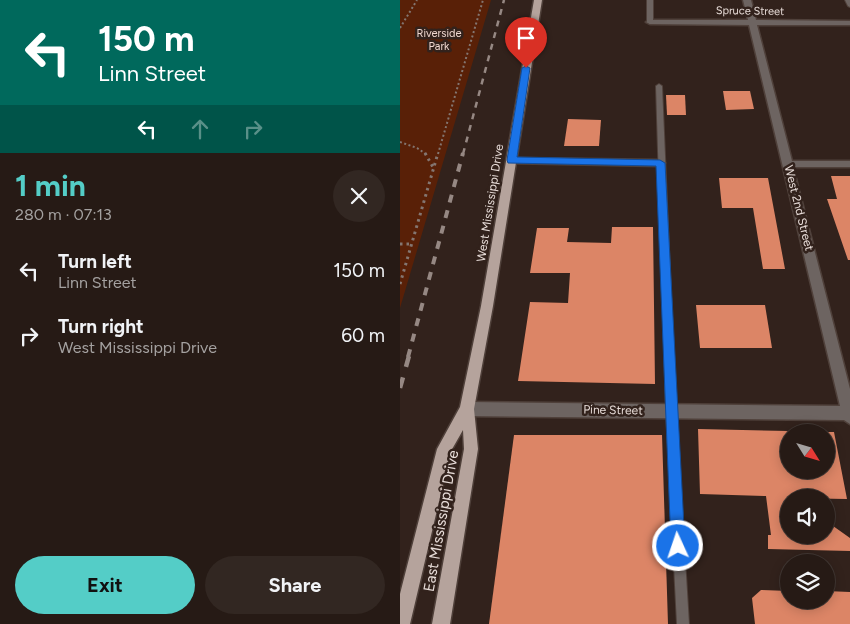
<!DOCTYPE html>
<html lang="en">
<head>
<meta charset="utf-8">
<style>
  :root { --surface:#261a15; --page:#322722; --text:#f1f3f6; --muted:#a4a1a0; --line:#423834; --accent:#54cdc7 }
  body { margin:0; font-family:Figtree,sans-serif; background:var(--page); color:var(--text); height:100vh; display:flex; flex-direction:column; font-size:19px; white-space:nowrap }
  * { box-sizing:border-box; margin:0 }
  p { font-size:16px; color:var(--muted) }
  .icon { flex:none; width:28px; height:28px; fill:none; stroke:currentColor; stroke-width:2; stroke-linecap:round; stroke-linejoin:round }
  .map { position:relative; flex:1; overflow:hidden }
  .sheet { display:flex; flex-direction:column; background:var(--surface); width:400px }
  .sheet>* { flex:none }
  .banner { background:#00695c; color:#fff; overflow:hidden }
  .needle { width:32px; rotate:127deg }
  .tools { position:absolute; left:380px; top:424px; display:grid; gap:10px }
  .tools a { display:grid; place-items:center; width:55px; height:55px; border-radius:50%; background:var(--surface); box-shadow:0 2px 12px #0003,0 0 0 1px var(--line); font-size:25px }
  .pin { position:absolute; display:grid; place-items:center; width:42px; height:42px; color:#fff; margin:-51px -21px; border-radius:50% 50% 50% 0; rotate:-45deg; box-shadow:0 0 5px #0007 }
  .pin .icon { rotate:45deg }
  .me { position:absolute; width:55px; margin:-28px; rotate:357deg; stroke-linejoin:round; filter:drop-shadow(0 0 4px #0008) }
  .turn { display:flex; align-items:center; gap:18px; height:105px; padding:0 15px; font-size:22px }
  .turn .icon { width:65px; height:65px; stroke-width:2.5 }
  .turn b { display:block; font-size:35px; line-height:42px }
  .lanes { display:flex; align-items:center; height:48px; padding:0 15px; background:#0003; justify-content:center; gap:25px; direction:ltr }
  .lanes .off { opacity:.35 }
  .round { display:grid; place-items:center; flex:none; width:52px; height:52px; border-radius:26px; background:var(--page) }
  .overview { display:flex; align-items:center; justify-content:space-between; height:85px; padding:0 15px }
  h1 { font-size:30px; font-weight:700; line-height:38px; color:var(--accent) }
  .primary-button { display:flex; gap:10px; margin-top:auto; padding:10px 15px }
  .primary-button a { flex:1; height:58px; border-radius:30px; background:var(--accent); color:#111; font-size:20px; font-weight:700; line-height:58px; text-align:center }
  .primary-button a+a { background:var(--page); color:var(--text) }
  ul { padding:0; list-style:none }
  li { display:flex; align-items:center; gap:15px; height:65px; padding:0 15px }
  li div { flex:1 }
  li b { display:block; font-size:19px }
  li em { font-style:normal }
  main { display:flex; flex:1; min-height:0 }
  .map>svg:first-child { display:block }
  .green { fill:#592007 }
  .building { fill:#dc8566 }
  .lines { fill:none; stroke-linecap:round; stroke-linejoin:round }
  .lane-casing { stroke:#4f403a; stroke-width:2 }
  .street-casing { stroke:#4f403a; stroke-width:3 }
  .primary-casing { stroke:#4f403a; stroke-width:3 }
  .path-far1 { stroke:#847671; stroke-width:2; stroke-dasharray:2 2.5; stroke-linecap:butt }
  .path { stroke:#847671; stroke-width:3; stroke-dasharray:2.5 4; stroke-linecap:butt }
  .lane { fill:#6d6461; fill-rule:evenodd }
  .street { fill:#6d6461; fill-rule:evenodd }
  .primary { fill:#b5a39c; fill-rule:evenodd }
  .rail-far2 { stroke:#968883; stroke-width:2.5; stroke-dasharray:6 6; stroke-linecap:butt }
  .rail-far1 { stroke:#968883; stroke-width:4; stroke-dasharray:8 8; stroke-linecap:butt }
  .rail { stroke:#968883; stroke-width:4.5; stroke-dasharray:11 11; stroke-linecap:butt }
  .route { fill:#1a73e8; stroke:#114b97 }
  .labels { text-anchor:middle; dominant-baseline:central; stroke-width:5; stroke-linejoin:round; paint-order:stroke }
  .far-street-label { font-size:11px; fill:#e7dcd8; stroke:#32221c }
  .far-park-label { font-size:11px; fill:#efd7cf; stroke:#32221c }
  .street-label { font-size:12px; fill:#e7dcd8; stroke:#32221c }
  .near-street-label { font-size:15px; fill:#e7dcd8; stroke:#32221c }
</style>
</head>
<body>
<main>
<section class="sheet">
<div class="banner">
<div class="turn"><svg class="icon" aria-label="left" viewBox="0 0 24 24"><path d="M17 20v-9H6M10 6l-5 5 5 5"/></svg><div><b>150 m</b>Linn Street</div></div>
<div class="lanes"><svg class="icon" aria-label="left" viewBox="0 0 24 24"><path d="M17 20v-9H6M10 6l-5 5 5 5"/></svg><svg class="icon off" aria-label="ahead" viewBox="0 0 24 24"><path d="M12 20V5M6 11l6-6 6 6"/></svg><svg class="icon off" aria-label="right" viewBox="0 0 24 24"><path d="M7 20v-9h11M14 6l5 5-5 5"/></svg></div>
</div>
<div class="overview"><div><h1>1 min</h1><p>280 m · 07:13</p></div><a class="round"><svg class="icon" aria-label="close" viewBox="0 0 24 24"><path d="M6 6l12 12M18 6L6 18"/></svg></a></div>
<ul>
<li><svg class="icon" aria-label="left" viewBox="0 0 24 24"><path d="M17 20v-9H6M10 6l-5 5 5 5"/></svg><div><b>Turn left</b><p>Linn Street</p></div><em>150 m</em></li>
<li><svg class="icon" aria-label="right" viewBox="0 0 24 24"><path d="M7 20v-9h11M14 6l5 5-5 5"/></svg><div><b>Turn right</b><p>West Mississippi Drive</p></div><em>60 m</em></li>
</ul>
<div class="primary-button"><a>Exit</a><a>Share</a></div>
</section>
<div class="map">
<svg width="450" height="624" viewBox="0 0 450 624">
  <rect width="100%" height="100%" fill="#32221c"/>
  <path class="green" d="M 0,0 L 91,0 L 0,308 Z"/>
  <g class="building">
    <path d="M 323,91 L 350,91 L 354,109 L 326,110 Z"/>
    <path d="M 266,95 L 285,95 L 286,115 L 267,115 Z"/>
    <path d="M 168,119 L 201,120 L 199,146 L 164,146 Z"/>
    <path d="M 431,176 L 450,176 L 450,260 L 448,260 L 427,199 L 437,199 Z"/>
    <path d="M 319,178 L 368,178 L 385,269 L 363,269 L 353,208 L 322,208 Z"/>
    <path d="M 212,227 L 253,227 L 255,384 L 118,381 L 130,302 L 168,303 L 170,273 L 130,273 L 137,228 L 169,228 L 167,242 L 211,243 Z"/>
    <path d="M 296,305 L 365,305 L 372,348 L 300,348 Z"/>
    <path d="M 298,429 L 389,431 L 389,470 L 426,470 L 426,432 L 434,432 L 447,499 L 389,498 L 389,535 L 426,535 L 426,521 L 450,538 L 450,551 L 368,549 L 368,535 L 371,535 L 366,496 L 300,494 Z"/>
    <path d="M 114,435 L 262,435 L 268,624 L 89,624 Z"/>
    <path d="M 361,590 L 389,591 L 389,600 L 426,600 L 426,591 L 450,592 L 450,624 L 355,624 L 352,598 Z"/>
  </g>
  <g class="lines">
    <defs>
      <g id="lane">
        <path d="M 247,0 L 253,0 L 253,22 L 250,24 L 247,22 Z"/>
        <path d="M 445,0 L 450,0 L 450,7 L 448,6 Z"/>
        <path d="M 259,84 L 262,86 L 276,411 L 289,624 L 277,624 L 266,411 L 256,86 Z"/>
      </g>
      <g id="street">
        <path d="M 343,0 L 351,0 L 356,20 L 450,21 L 450,25 L 357,25 L 392,161 L 450,161 L 450,167 L 393,167 L 450,389 L 450,424 L 444,420 L 67,416 L 62,414 L 60,409 L 62,404 L 67,402 L 440,406 L 349,25 L 250,24 L 246,22 L 250,20 L 348,20 Z"/>
        <path d="M 112,158 L 260,160 L 265,163 L 260,166 L 108,163 L 108,159 Z"/>
      </g>
      <path id="primary" d="M 134,0 L 142,0 L 93,306 L 74,409 L 78,449 L 50,624 L 32,624 L 64,449 L 63,430 L 51,451 L 10,624 L 0,624 L 0,594 L 37,449 L 60,407 L 81,306 Z"/>
    </defs>
    <use href="#lane" class="lane-casing"/>
    <use href="#street" class="street-casing"/>
    <use href="#primary" class="primary-casing"/>
    <g class="path-far1">
      <path d="M 0,28 L 17,0"/>
      <path d="M 0,142 L 17,148 L 26,154"/>
      <path d="M 38,154 L 83,0"/>
    </g>
    <g class="path">
      <path d="M 25,153 L 34,169"/>
      <path d="M 0,244 L 12,244"/>
      <path d="M 0,284 L 38,153"/>
    </g>
    <use href="#lane" class="lane"/>
    <use href="#street" class="street"/>
    <use href="#primary" class="primary"/>
    <path class="rail-far2" d="M 63,154 L 104,0"/>
    <path class="rail-far1" d="M 8,357 L 63,153"/>
    <path class="rail" d="M 0,388 L 9,356"/>
  </g>
  <path class="route" d="M 126,66 L 130,68 L 117,157 L 260,160 L 265,163 L 285,546 L 283,552 L 278,554 L 273,552 L 271,546 L 256,166 L 108,163 L 107,160 L 122,68 Z"/>
  <g class="labels">
    <g class="far-street-label">
      <text transform="translate(350 11) rotate(1)">Spruce Street</text>
    </g>
    <g class="far-park-label">
      <text x="39" y="33">Riverside<tspan x="39" dy="13">Park</tspan></text>
    </g>
    <g class="street-label">
      <text transform="translate(90 203) rotate(-81)">West Mississippi Drive</text>
      <text transform="translate(399 208) rotate(76)">West 2nd Street</text>
      <text transform="translate(213 410) rotate(1)">Pine Street</text>
    </g>
    <g class="near-street-label">
      <text transform="translate(41 521) rotate(-80)">East Mississippi Drive</text>
    </g>
  </g>
</svg>
<div class="tools">
<a><svg class="needle" viewBox="-14 -14 28 28"><path d="M0-13l5 13h-10z" fill="#e53935"/><path d="M0 13l5-13h-10z" fill="#a4a1a0"/></svg></a>
<a><svg class="icon" aria-label="sound" viewBox="0 0 24 24"><path d="M4 9h4l5-4v14l-5-4H4zM17 9q2 3 0 6"/></svg></a>
<a><svg class="icon" aria-label="layers" viewBox="0 0 24 24"><path d="M12 4l9 5-9 5-9-5zM3 14l9 5 9-5"/></svg></a>
</div>
<div class="pin" style="left:126px;top:68px;background:#d93025"><svg class="icon" aria-label="arrive" viewBox="0 0 24 24"><path d="M6 21V4h12l-3 4 3 4H6"/></svg></div>
<svg class="me" style="left:278px;top:546px" viewBox="-20 -20 40 40"><circle r="17" fill="#1a73e8" stroke="#fff" stroke-width="3"/><path d="M0-11L8 9 0 5-8 9z" fill="#fff"/></svg>
</div>
</main>
</body>
</html>
